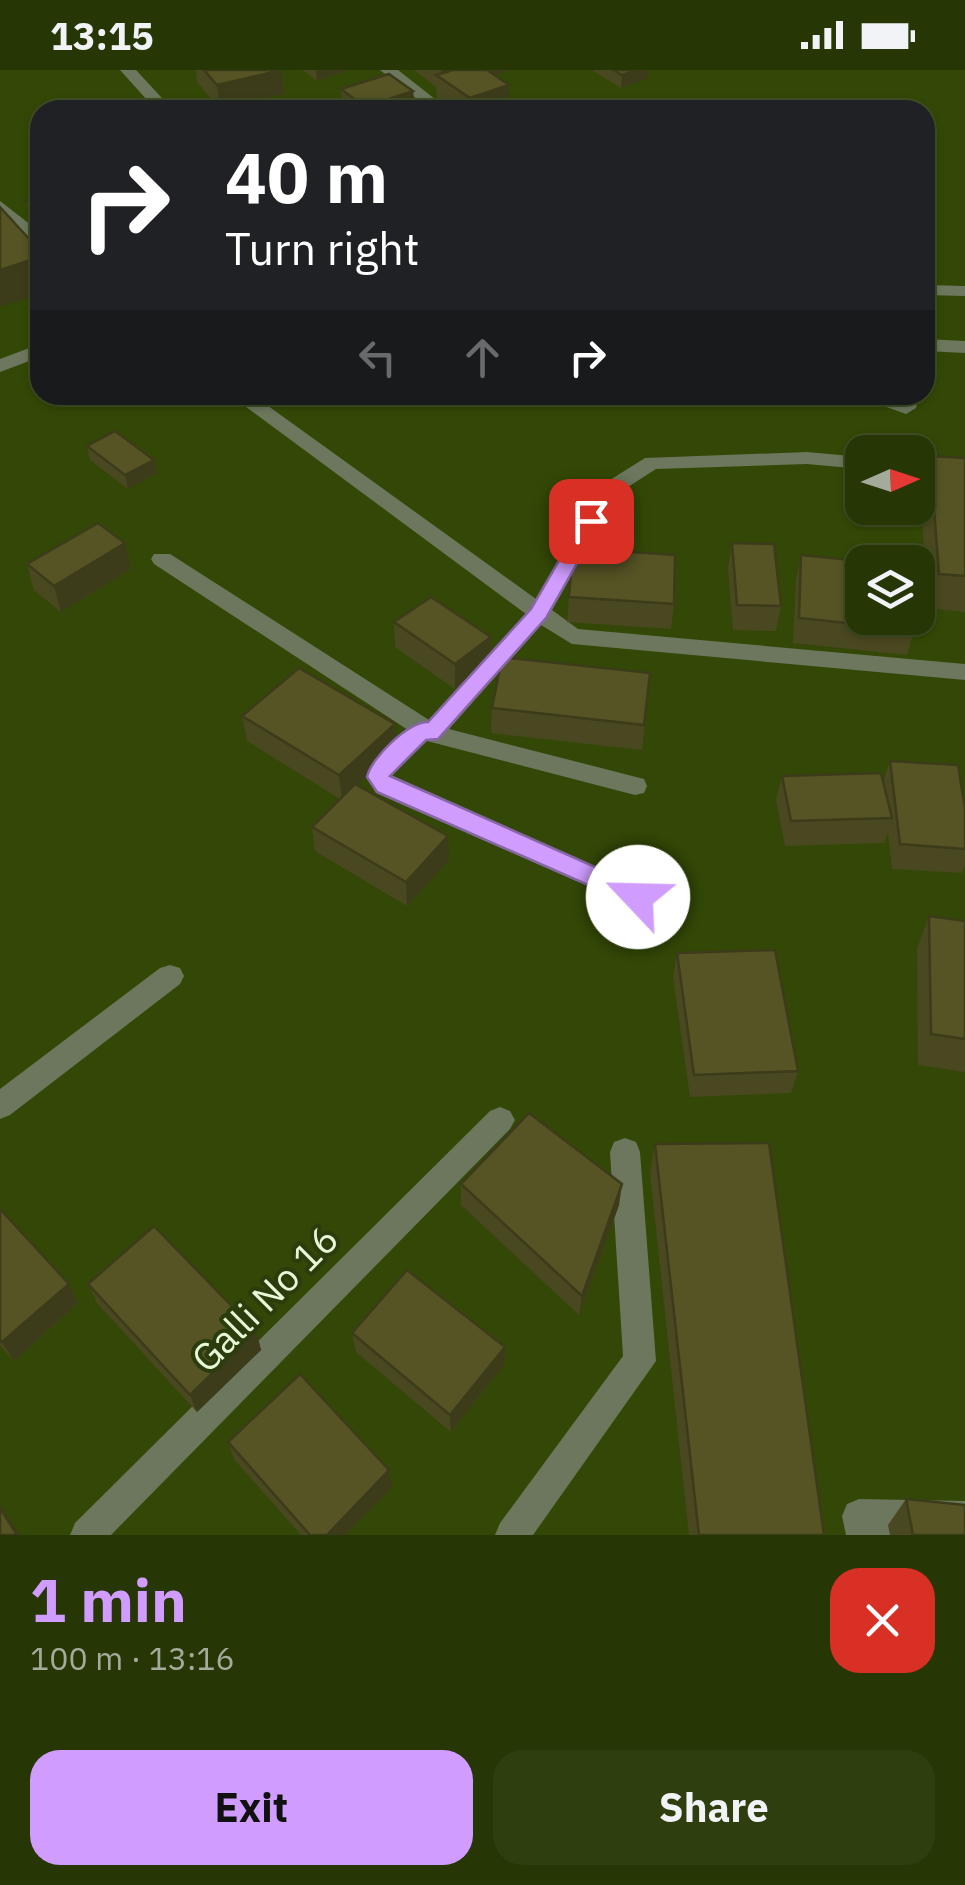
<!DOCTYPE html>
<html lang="en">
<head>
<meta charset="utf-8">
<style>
  :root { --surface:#263604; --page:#2e3e0e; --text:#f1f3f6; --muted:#a4ab9a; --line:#425026; --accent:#d09dff }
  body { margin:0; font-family:"IBM Plex Sans",sans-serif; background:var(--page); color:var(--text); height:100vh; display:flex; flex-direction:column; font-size:38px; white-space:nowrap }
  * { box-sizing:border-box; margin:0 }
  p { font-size:32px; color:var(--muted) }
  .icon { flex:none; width:55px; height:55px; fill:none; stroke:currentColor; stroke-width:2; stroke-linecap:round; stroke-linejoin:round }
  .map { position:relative; height:1465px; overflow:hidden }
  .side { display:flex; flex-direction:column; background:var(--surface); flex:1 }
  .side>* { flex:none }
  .top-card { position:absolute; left:30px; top:30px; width:905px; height:305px; border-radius:30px; box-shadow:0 2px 8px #0004,0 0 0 2px var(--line); background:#202124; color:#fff; overflow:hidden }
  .needle { width:65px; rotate:87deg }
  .fabs { position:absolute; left:845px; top:365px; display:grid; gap:20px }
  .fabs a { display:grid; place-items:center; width:90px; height:90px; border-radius:20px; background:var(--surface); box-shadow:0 2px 8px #0004,0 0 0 2px var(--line); font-size:50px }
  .pin { position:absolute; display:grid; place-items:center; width:85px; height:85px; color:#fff; margin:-42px; border-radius:20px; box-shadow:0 5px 15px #0006 }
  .me { position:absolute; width:110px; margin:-55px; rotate:294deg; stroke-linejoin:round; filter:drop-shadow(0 0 8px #0008) }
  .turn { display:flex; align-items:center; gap:35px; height:210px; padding:0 30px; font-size:45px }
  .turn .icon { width:130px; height:130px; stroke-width:2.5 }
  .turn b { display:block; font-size:70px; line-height:85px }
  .lanes { display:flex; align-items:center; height:95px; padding:0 30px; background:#0003; justify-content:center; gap:50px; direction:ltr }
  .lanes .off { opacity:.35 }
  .round { display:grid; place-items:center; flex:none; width:105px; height:105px; border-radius:30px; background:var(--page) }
  .summary { display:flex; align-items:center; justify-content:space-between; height:170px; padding:0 30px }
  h1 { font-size:60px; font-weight:800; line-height:75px; color:var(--accent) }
  .action { display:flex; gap:20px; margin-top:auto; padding:20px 30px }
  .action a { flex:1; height:115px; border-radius:30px; background:var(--accent); color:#111; font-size:40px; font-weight:800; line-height:115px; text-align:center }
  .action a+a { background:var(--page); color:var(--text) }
  .status { display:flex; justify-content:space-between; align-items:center; height:70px; padding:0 50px; background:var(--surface); direction:ltr }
  .status svg { height:28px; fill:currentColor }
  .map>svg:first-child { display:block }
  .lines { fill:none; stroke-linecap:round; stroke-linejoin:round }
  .street { fill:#6c775d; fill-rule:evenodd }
  .wall { fill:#4a4820 }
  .shaded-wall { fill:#3c3b1a }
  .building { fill:#565425; stroke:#3c3b1a; stroke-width:2.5 }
  .route { fill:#d09dff; stroke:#8766a6; stroke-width:2.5 }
  .labels { text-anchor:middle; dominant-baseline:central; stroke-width:8; stroke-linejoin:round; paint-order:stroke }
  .near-street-label { font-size:38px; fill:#e8f7d6; stroke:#2b3c0d }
</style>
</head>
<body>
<div class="status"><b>13:15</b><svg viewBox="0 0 49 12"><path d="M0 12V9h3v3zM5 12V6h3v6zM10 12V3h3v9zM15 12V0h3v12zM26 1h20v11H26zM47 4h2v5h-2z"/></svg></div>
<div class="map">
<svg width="965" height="1465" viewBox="0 0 965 1465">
  <rect width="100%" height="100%" fill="#334806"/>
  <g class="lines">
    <g class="street">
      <path d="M 120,0 L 136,0 L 173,40 L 156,40 Z"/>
      <path d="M 380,0 L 398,0 L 449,40 L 431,40 Z"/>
      <path d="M 0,131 L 40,162 L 40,176 L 0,145 Z"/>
      <path d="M 925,215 L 965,216 L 965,226 L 925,225 Z"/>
      <path d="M 925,269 L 965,271 L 965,283 L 925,281 Z"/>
      <path d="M 40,274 L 40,287 L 0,302 L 0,289 Z"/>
      <path d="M 230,325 L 253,325 L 536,529 L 602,415 L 645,388 L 807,382 L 862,387 L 862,399 L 807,394 L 656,399 L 617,424 L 552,540 L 578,559 L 965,594 L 965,610 L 572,574 L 541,555 L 449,659 L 644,709 L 647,716 L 644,723 L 635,725 L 427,671 L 391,705 L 647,820 L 651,827 L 647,834 L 638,838 L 629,834 L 376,723 L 366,707 L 367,701 L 408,660 L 154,494 L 151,489 L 154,484 L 170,484 L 429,650 L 526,544 Z"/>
      <path d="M 853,325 L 898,329 L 899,325 L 919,325 L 916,338 L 906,344 Z"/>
      <path d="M 918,392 L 965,396 L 965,408 L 918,404 Z"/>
      <path d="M 170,895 L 180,898 L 184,906 L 180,914 L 10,1045 L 0,1049 L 0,1019 L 160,898 Z"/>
      <path d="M 500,1037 L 510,1041 L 515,1050 L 510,1059 L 111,1465 L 70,1465 L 75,1453 L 490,1041 Z"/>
      <path d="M 625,1068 L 636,1072 L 640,1082 L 656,1291 L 533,1465 L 495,1465 L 500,1453 L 623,1286 L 610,1082 L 614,1072 Z"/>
      <path d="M 859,1429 L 965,1431 L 965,1465 L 846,1465 L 842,1446 L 847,1434 Z"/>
    </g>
  </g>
  <g class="wall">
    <path d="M 196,0 L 282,0 L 284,24 L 220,39 L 197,12 Z"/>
    <path d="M 303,0 L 350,0 L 317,11 Z"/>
    <path d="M 414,0 L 511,0 L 494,5 L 509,38 L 503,40 L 411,40 L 439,30 L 437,29 L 436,17 Z"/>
    <path d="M 592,0 L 649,0 L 648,8 L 621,18 Z"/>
    <path d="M 341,19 L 413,21 L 414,33 L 393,40 L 353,40 L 342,32 Z"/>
    <path d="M 40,126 L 40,154 L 29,143 L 26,130 Z"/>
    <path d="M 40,280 L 40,303 L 33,297 L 30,284 Z"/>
    <path d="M 87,376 L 154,390 L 157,403 L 128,419 L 90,390 Z"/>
    <path d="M 930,386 L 965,388 L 965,542 L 928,538 L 920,420 Z"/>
    <path d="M 732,473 L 781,536 L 776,561 L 733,560 L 728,498 Z"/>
    <path d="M 573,478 L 674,534 L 671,559 L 567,552 Z"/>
    <path d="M 801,485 L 914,560 L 907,585 L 793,573 L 796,511 Z"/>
    <path d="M 27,494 L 131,499 L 61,542 L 34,520 Z"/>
    <path d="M 394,552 L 491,592 L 455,619 L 395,577 Z"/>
    <path d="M 650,603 L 642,680 L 491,663 L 492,638 Z"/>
    <path d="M 242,646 L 397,679 L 357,715 L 449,790 L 407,836 L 315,781 L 312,757 L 340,729 L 247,671 Z"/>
    <path d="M 890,691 L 965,738 L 965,796 L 962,803 L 892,799 L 888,763 L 884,773 L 785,776 L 776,730 L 782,706 L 883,712 Z"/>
    <path d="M 929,846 L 965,851 L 965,1002 L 918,995 L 917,879 Z"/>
    <path d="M 677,883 L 798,1001 L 791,1023 L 690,1027 L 673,907 Z"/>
    <path d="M 655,1074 L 824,1465 L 689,1465 L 650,1104 Z"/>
    <path d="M 461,1114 L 619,1135 L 579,1245 L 461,1135 Z"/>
    <path d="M 0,1139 L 69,1214 L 78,1233 L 14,1291 L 0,1275 Z"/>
    <path d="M 88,1214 L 256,1261 L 261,1280 L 197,1342 L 97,1233 Z"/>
    <path d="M 352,1263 L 505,1277 L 504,1295 L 451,1362 L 356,1282 Z"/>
    <path d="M 228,1372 L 389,1400 L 392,1417 L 345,1465 L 301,1465 L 234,1389 Z"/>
    <path d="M 906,1429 L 965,1465 L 890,1465 L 888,1455 Z"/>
  </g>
  <g class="shaded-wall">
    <path d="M 282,0 L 284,24 L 220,39 L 217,15 Z"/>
    <path d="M 316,0 L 350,0 L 317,11 Z"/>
    <path d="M 441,0 L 511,0 L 454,17 L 441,9 Z"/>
    <path d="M 637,0 L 649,0 L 648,8 L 621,18 L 622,5 Z"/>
    <path d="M 509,15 L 509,38 L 503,40 L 470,40 L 470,28 Z"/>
    <path d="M 413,21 L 414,33 L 393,40 L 365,40 L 365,37 Z"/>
    <path d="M 40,187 L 40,224 L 0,237 L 0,200 Z"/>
    <path d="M 154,390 L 157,403 L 128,419 L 125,405 Z"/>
    <path d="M 125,473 L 131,499 L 61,542 L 54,516 Z"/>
    <path d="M 491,567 L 491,592 L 455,619 L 455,594 Z"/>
    <path d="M 395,654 L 397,679 L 342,730 L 339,705 Z"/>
    <path d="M 448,766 L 449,790 L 407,836 L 406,812 Z"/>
    <path d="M 622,1114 L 619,1135 L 579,1245 L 582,1226 Z"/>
    <path d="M 69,1214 L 78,1233 L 14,1291 L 2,1272 Z"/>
    <path d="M 256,1261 L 261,1280 L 197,1342 L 190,1325 Z"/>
    <path d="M 505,1277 L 504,1295 L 451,1362 L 450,1345 Z"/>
    <path d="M 389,1400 L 392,1417 L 345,1465 L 327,1465 Z"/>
    <path d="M 0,1434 L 20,1465 L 17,1465 L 0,1438 Z"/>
  </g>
  <g class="building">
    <path d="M 204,0 L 282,0 L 217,15 Z"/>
    <path d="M 453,0 L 487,0 L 509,15 L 470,28 L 436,5 Z"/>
    <path d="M 613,0 L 637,0 L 622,5 Z"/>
    <path d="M 389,4 L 413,21 L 365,37 L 341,19 Z"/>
    <path d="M 440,30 L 455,40 L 411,40 Z"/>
    <path d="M 40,126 L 40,144 L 26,130 Z"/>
    <path d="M 0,137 L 40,181 L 40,187 L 0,200 Z"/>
    <path d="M 40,280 L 40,293 L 30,284 Z"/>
    <path d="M 115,361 L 154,390 L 125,405 L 87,376 Z"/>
    <path d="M 930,386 L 965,388 L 965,506 L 939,504 Z"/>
    <path d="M 98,453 L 125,473 L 54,516 L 27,494 Z"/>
    <path d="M 732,473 L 774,474 L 781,536 L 737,535 Z"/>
    <path d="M 573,478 L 675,485 L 674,534 L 569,527 Z"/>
    <path d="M 801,485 L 870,492 L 862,492 L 862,548 L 914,548 L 914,560 L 799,548 Z"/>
    <path d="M 431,527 L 491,567 L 455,594 L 394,552 Z"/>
    <path d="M 502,587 L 650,603 L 644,655 L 492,638 Z"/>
    <path d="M 299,598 L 395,654 L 339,705 L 242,646 Z"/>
    <path d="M 890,691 L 958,695 L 965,738 L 965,779 L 900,774 Z"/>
    <path d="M 881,703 L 892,748 L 791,751 L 782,706 Z"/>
    <path d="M 355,714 L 448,766 L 406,812 L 312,757 Z"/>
    <path d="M 929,846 L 965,851 L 965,969 L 931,964 Z"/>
    <path d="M 775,880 L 798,1001 L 694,1005 L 677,883 Z"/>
    <path d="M 529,1043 L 622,1114 L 582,1226 L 461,1114 Z"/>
    <path d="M 769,1073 L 824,1465 L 699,1465 L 655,1074 Z"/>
    <path d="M 0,1139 L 69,1214 L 2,1272 L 0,1270 Z"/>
    <path d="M 154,1156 L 256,1261 L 190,1325 L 88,1214 Z"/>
    <path d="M 407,1200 L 505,1277 L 450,1345 L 352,1263 Z"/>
    <path d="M 300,1304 L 389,1400 L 327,1465 L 310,1465 L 228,1372 Z"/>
    <path d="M 906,1429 L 965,1435 L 965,1465 L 913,1465 Z"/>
    <path d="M 0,1438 L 17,1465 L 0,1465 Z"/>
  </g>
  <path class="route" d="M 591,444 L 601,451 L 546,548 L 438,669 L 426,670 L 390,706 L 647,820 L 650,827 L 647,834 L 638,837 L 377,722 L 367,707 C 371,688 408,652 428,652 L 531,539 L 582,451 Z"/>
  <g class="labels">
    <g class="near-street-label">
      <text transform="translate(264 1228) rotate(-45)">Galli No 16</text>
    </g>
  </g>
</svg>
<div class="fabs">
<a><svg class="needle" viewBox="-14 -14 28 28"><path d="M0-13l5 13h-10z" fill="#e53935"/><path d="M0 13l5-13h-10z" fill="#a4ab9a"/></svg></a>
<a><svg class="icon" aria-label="layers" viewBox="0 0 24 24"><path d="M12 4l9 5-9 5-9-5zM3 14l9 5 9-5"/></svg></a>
</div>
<div class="pin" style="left:591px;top:451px;background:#d93025"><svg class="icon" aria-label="arrive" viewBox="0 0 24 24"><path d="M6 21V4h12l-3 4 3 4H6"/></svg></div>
<svg class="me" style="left:638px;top:827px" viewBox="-20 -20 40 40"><circle r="19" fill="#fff"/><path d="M0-13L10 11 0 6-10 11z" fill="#d09dff"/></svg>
<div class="top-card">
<div class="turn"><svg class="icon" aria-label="right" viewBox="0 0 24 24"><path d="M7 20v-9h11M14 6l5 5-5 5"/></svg><div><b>40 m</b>Turn right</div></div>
<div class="lanes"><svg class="icon off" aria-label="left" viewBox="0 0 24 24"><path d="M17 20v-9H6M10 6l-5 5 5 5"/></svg><svg class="icon off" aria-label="ahead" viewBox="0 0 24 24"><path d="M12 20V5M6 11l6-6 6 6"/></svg><svg class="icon" aria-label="right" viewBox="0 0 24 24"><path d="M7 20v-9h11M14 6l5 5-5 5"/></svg></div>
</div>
</div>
<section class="side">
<div class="summary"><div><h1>1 min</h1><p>100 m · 13:16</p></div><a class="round" style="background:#d93025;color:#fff"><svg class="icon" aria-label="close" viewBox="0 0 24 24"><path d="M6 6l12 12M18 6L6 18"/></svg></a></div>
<div class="action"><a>Exit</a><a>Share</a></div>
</section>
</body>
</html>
